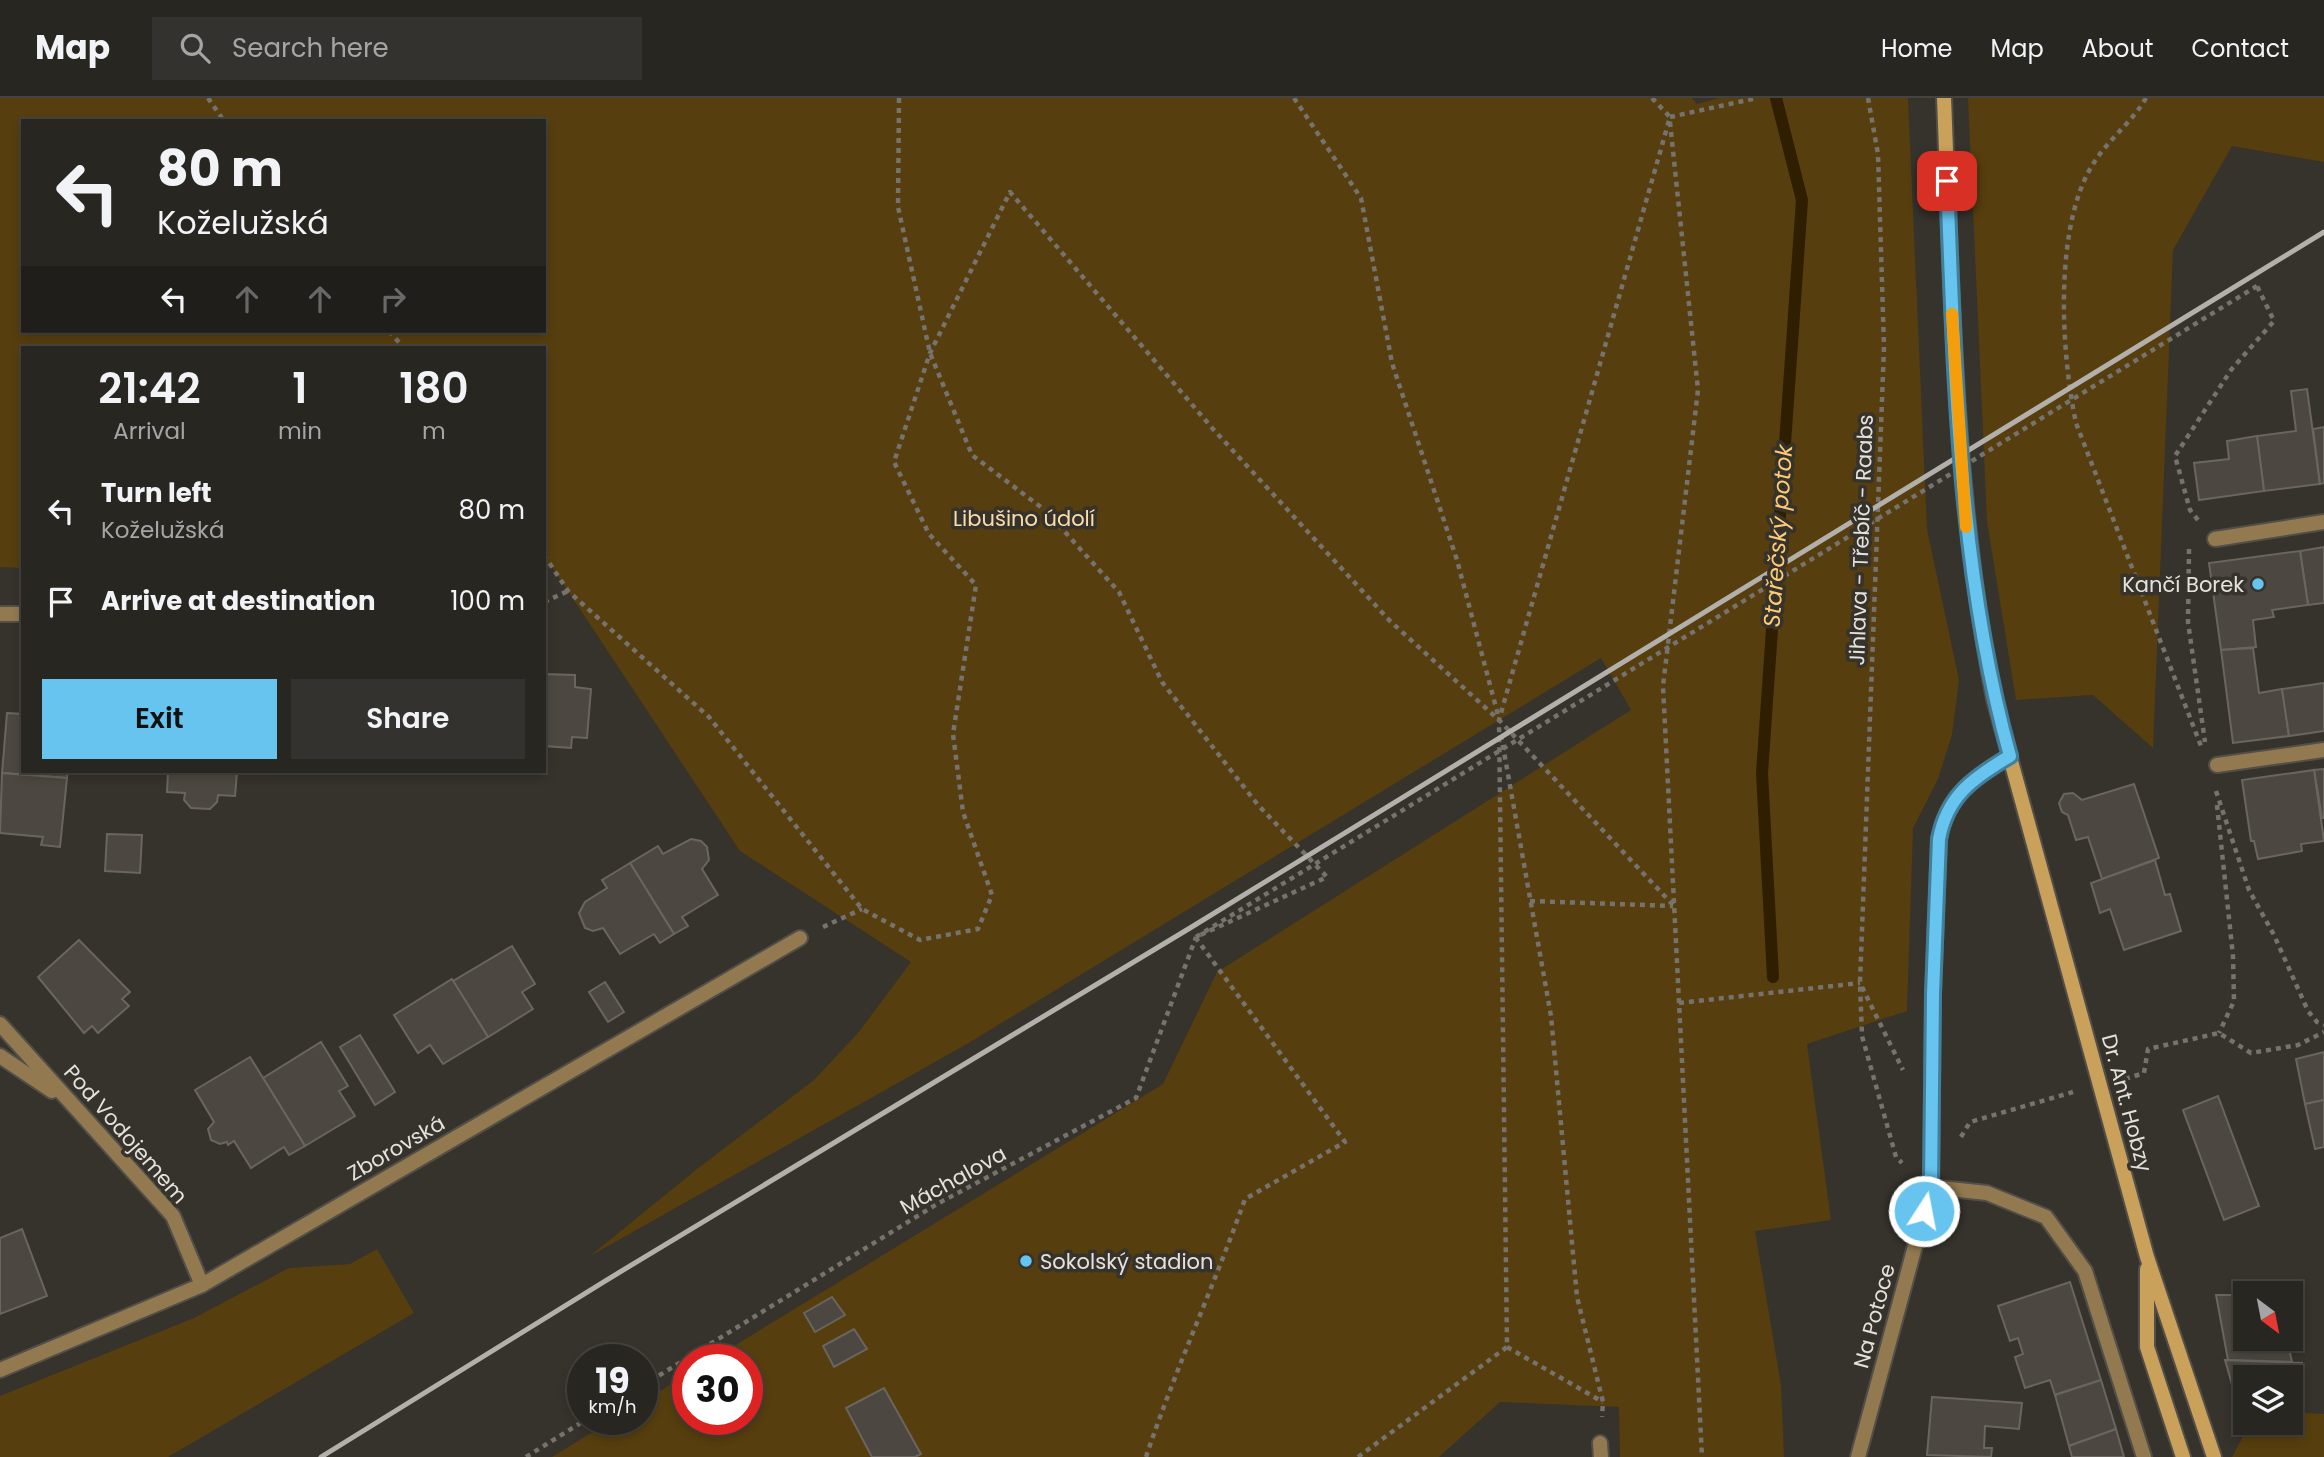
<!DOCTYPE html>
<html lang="en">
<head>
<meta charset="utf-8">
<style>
  :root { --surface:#282621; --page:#34322e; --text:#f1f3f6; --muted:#a5a5a5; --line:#44433f; --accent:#66c4ef }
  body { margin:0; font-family:Poppins,sans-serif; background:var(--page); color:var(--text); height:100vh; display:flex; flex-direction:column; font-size:26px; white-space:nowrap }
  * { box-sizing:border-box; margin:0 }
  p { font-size:23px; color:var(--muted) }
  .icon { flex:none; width:38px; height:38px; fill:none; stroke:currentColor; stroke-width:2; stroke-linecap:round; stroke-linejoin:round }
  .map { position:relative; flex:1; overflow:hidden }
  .side { position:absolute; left:21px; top:248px; width:525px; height:427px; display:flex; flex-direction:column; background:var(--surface); border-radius:0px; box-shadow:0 4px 10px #0003,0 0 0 2px var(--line) }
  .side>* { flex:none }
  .top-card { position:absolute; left:21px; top:21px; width:525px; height:214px; border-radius:0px; box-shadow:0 4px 10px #0003,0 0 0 2px var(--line); background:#282621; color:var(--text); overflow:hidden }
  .needle { width:46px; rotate:148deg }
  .fabs { position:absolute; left:2233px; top:1183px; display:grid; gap:14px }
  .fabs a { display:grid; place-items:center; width:70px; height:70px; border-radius:0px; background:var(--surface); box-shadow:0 4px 10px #0003,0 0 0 2px var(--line); font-size:35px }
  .speed { position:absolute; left:567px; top:1246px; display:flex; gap:14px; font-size:35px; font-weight:700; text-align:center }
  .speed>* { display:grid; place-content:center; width:91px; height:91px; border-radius:50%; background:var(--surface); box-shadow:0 4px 10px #0003,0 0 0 2px var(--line); line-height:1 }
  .speed small { font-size:18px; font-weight:400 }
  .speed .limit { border:10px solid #d22; background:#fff; color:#111 }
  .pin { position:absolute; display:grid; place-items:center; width:60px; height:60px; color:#fff; margin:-30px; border-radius:14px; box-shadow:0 4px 10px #0006 }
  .me { position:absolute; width:77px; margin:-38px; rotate:11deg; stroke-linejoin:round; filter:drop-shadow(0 0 5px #0008) }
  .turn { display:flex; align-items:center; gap:24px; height:147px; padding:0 21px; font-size:32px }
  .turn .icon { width:91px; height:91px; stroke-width:2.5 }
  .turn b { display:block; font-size:49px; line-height:60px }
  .lanes { display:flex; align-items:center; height:66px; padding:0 21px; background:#0003; justify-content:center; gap:35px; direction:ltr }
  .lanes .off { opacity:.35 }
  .eta { display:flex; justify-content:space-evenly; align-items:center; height:119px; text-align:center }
  .eta b { font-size:42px; font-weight:600; line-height:49px }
  .button { display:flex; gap:14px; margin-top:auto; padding:14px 21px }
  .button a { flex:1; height:80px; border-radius:0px; background:var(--accent); color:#111; font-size:28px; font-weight:600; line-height:80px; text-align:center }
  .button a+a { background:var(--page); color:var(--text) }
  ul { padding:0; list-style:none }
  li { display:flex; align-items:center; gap:21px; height:91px; padding:0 21px }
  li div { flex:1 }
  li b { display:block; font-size:26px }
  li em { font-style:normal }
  header { display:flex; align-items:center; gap:42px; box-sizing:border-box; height:98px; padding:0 35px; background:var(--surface); border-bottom:2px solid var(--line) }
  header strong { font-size:33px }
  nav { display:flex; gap:38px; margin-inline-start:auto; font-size:24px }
  .search { width:490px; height:63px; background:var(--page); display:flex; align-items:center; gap:18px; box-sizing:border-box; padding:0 24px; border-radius:0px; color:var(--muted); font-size:26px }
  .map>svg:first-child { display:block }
  .green { fill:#563e0e; fill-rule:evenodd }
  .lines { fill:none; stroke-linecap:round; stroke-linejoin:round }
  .stream { stroke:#2f1e00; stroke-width:12 }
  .building { fill:#4c4841; stroke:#6a655e; stroke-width:2 }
  .minor-casing { stroke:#524e48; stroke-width:18 }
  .secondary-casing { stroke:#524e48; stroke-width:18 }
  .path { stroke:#76736e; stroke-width:4.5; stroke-dasharray:5 5; stroke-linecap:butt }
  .minor { stroke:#93794f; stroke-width:14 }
  .secondary { stroke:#caa15a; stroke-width:14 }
  .rail { stroke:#b3afab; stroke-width:5 }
  .path-bridge { stroke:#76736e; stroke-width:4.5; stroke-dasharray:5 5; stroke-linecap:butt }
  .route-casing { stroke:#427f9b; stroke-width:18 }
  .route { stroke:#66c4ef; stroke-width:12 }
  .slow { stroke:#f59e0b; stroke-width:12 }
  .poi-dot { fill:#66c4ef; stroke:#36322c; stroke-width:2.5 }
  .labels { text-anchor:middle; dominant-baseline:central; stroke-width:7; stroke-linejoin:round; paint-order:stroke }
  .park-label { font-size:21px; fill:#fbdcab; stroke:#36322c }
  .street-label { font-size:21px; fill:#e5e2de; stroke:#36322c }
  .poi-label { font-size:21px; fill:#e5e2de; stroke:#36322c; text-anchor:end }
  .water-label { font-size:23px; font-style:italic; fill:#ffcc75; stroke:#36322c }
</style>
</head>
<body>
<header>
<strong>Map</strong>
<div class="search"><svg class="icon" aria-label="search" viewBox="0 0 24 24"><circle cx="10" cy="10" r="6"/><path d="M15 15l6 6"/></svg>Search here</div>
<nav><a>Home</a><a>Map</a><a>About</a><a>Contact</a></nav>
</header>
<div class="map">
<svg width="2324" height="1359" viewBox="0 0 2324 1359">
  <rect width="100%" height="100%" fill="#36322c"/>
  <g class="green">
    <path d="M 0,0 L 1692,0 L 1697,6 L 1719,0 L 1908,0 L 1927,431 L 1959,582 L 1952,637 L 1938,681 L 1913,730 L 1907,913 L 1807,946 L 1831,1122 L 1755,1133 L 1781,1287 L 1784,1359 L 1620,1359 L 1619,1309 L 1500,1304 L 1439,1359 L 552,1359 L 614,1321 L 642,1321 L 642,1304 L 688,1276 L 688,1321 L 747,1321 L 747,1262 L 711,1262 L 1163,986 L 1217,874 L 1631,612 L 1601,560 L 967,946 L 590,1158 L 697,1071 L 814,982 L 858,935 L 911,864 L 740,753 L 552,469 L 544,468 L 544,250 L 23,250 L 23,470 L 0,469 ZM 23,23 L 544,23 L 544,233 L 23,233 Z"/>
    <path d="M 1968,0 L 2324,0 L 2324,64 L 2232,48 L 2173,152 L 2153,650 L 2093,597 L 2016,602 L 1987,424 Z"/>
    <path d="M 377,1151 L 414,1215 L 168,1359 L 0,1359 L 0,1298 L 194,1220 L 289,1170 L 350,1166 Z"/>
    <path d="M 2239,1311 L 2245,1312 L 2245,1325 L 2291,1325 L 2291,1314 L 2324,1316 L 2324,1359 L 2232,1359 L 2247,1331 Z"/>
  </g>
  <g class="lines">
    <path class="stream" d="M 1773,879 L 1762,675 L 1802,102 L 1776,0"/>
  </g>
  <g class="building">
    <path d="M 2307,291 L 2320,386 L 2264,393 L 2257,338 L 2296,333 L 2291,293 Z"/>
    <path d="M 2324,329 L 2324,385 L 2320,386 L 2313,331 Z"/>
    <path d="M 2257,338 L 2264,393 L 2199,402 L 2194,365 L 2229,361 L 2227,343 Z"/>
    <path d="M 2324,449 L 2324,505 L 2308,507 L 2300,453 Z"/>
    <path d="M 2300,453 L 2308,507 L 2272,512 L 2274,519 L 2253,522 L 2256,549 L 2221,552 L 2209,465 Z"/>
    <path d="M 2253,550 L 2259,595 L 2282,591 L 2289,638 L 2233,645 L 2221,552 Z"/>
    <path d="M 544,576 L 575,577 L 575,589 L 591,591 L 587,640 L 572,639 L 571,650 L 544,648 Z"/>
    <path d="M 2324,585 L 2324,633 L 2289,638 L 2282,591 Z"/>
    <path d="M 7,615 L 23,616 L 23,674 L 67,674 L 67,680 L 2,675 Z"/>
    <path d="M 2324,671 L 2324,720 L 2322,720 L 2314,672 Z"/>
    <path d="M 2314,672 L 2324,743 L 2301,746 L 2302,753 L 2258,761 L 2254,743 L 2251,743 L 2242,682 Z"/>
    <path d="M 168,674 L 237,674 L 235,698 L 218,697 L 217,704 L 210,711 L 191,710 L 184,702 L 185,695 L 167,694 Z"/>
    <path d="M 2,675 L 67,680 L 60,749 L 41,747 L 43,739 L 0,735 Z"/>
    <path d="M 2134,686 L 2159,760 L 2102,781 L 2088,739 L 2076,742 L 2068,717 L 2062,714 L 2059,705 L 2064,696 L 2073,695 L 2082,702 Z"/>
    <path d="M 107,736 L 142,737 L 140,775 L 105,773 Z"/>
    <path d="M 691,741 L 701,743 L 707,749 L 709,762 L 702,771 L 718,797 L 682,819 L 688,828 L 674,836 L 630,765 L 658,748 L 663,756 Z"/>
    <path d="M 2155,762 L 2165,797 L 2170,796 L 2181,833 L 2124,852 L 2110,811 L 2100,815 L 2091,785 Z"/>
    <path d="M 630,765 L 674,836 L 660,845 L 654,836 L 620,856 L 603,830 L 593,833 L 585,830 L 579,815 L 585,804 L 607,790 L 602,782 Z"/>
    <path d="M 79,842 L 130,894 L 122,901 L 129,908 L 98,935 L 92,928 L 84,935 L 38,879 Z"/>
    <path d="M 512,848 L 535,886 L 522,894 L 533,911 L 488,939 L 453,883 Z"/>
    <path d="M 452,881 L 488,939 L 443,966 L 430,947 L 418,955 L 394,917 Z"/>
    <path d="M 605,884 L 624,914 L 608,924 L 589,894 Z"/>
    <path d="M 360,937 L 395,994 L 375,1007 L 340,949 Z"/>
    <path d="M 321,944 L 348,988 L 339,993 L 355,1018 L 305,1048 L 263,980 Z"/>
    <path d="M 2324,954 L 2324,1002 L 2305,1006 L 2296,961 Z"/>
    <path d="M 250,959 L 305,1048 L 289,1057 L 284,1049 L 251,1070 L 234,1043 L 228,1047 L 227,1044 L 220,1046 L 211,1042 L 208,1031 L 214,1024 L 195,992 Z"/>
    <path d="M 2218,998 L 2259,1108 L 2224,1122 L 2183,1012 Z"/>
    <path d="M 2324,1002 L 2324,1049 L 2315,1051 L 2305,1006 Z"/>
    <path d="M 22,1131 L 47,1198 L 0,1216 L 0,1140 Z"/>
    <path d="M 2070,1184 L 2101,1282 L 2055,1297 L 2050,1282 L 2025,1290 L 2015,1259 L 2023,1256 L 2018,1240 L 2010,1243 L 1998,1208 Z"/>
    <path d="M 2216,1197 L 2245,1197 L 2245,1241 L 2287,1241 L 2292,1264 L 2228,1262 Z"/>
    <path d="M 832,1199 L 845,1217 L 815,1234 L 804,1215 Z"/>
    <path d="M 854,1231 L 867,1251 L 834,1269 L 823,1248 Z"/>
    <path d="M 2225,1262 L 2302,1265 L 2301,1314 L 2291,1314 L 2291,1279 L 2245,1279 L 2245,1312 L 2239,1311 Z"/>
    <path d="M 2101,1282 L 2116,1331 L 2069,1348 L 2055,1297 Z"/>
    <path d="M 884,1290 L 921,1356 L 915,1359 L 872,1359 L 846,1310 Z"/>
    <path d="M 1932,1299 L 2022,1305 L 2019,1331 L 1985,1328 L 1984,1350 L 1992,1350 L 1991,1359 L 1927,1357 Z"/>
    <path d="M 2116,1331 L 2124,1359 L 2072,1359 L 2069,1348 Z"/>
  </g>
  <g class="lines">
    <defs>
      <g id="minor">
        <path d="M 2215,441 L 2324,424"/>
        <path d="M 0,516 L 23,516"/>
        <path d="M 2217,667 L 2324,652"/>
        <path d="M 0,926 L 173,1118 L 202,1187"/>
        <path d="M 0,958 L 52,993"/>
        <path d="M 1931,1089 L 1987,1095 L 2046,1119 L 2085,1173 L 2144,1359"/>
        <path d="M 0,1272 L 202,1187 L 800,840"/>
        <path d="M 1600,1345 L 1601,1359"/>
        <path d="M 1858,1359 L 1931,1089 L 1933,896 L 1939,741 C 1947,698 1973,680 2010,658"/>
      </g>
      <g id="secondary">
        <path d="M 1944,0 C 1952,201 1955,403 1994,601 L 2147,1159 L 2214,1359"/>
        <path d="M 2147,1171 L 2147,1249 L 2183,1359"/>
      </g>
    </defs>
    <use href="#minor" class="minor-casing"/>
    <use href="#secondary" class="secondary-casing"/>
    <g class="path">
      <path d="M 208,0 L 224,23"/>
      <path d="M 899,0 L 898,109 L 930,255 L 972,357 L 1046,413 L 1119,494 L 1162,584 L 1258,707 L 1327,779 L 1196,839"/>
      <path d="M 1294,0 L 1361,100 L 1392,265 L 1457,462 L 1499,621"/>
      <path d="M 1652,0 L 1670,19"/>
      <path d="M 1868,0 L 1878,56 L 1884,249 L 1860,885 L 1862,938 L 1896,1059 L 1902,1065"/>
      <path d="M 2146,0 C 2133,23 2110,40 2095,63 C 2053,125 2061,255 2076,325 L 2201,648"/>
      <path d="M 1670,19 L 1757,0"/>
      <path d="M 1670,24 L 1698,292 L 1663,588 L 1702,1359"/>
      <path d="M 389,233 L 404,250"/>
      <path d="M 2198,422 L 2190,412 L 2175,358 L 2231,272 L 2274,223 L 2257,188"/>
      <path d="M 2189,451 L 2188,524 L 2205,644"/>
      <path d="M 544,457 L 568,493 L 709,619 L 862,811 L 920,842 L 978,831 L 992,797 L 963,714 L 953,636 L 976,487 L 929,436 L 894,364 L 930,255 L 1010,94 L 1213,331 L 1390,523 L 1499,622 L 1674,808"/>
      <path d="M 544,504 L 568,493"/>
      <path d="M 1501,637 L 1551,918 L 1577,1199 L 1603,1304 L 1602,1319"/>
      <path d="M 2216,693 L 2249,792 L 2274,837 L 2308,913 L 2317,924 L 2324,927"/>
      <path d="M 2217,707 L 2233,858 L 2234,903 L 2219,935"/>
      <path d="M 1530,803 L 1673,808"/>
      <path d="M 823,829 L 862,811"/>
      <path d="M 1862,889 L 1903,972"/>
      <path d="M 1679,905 L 1860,885"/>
      <path d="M 2125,981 L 2144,975 L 2148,951 L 2219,935 L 2251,955 L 2298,947 L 2324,934"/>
      <path d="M 1961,1039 L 1970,1024 L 2073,994"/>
      <path d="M 1507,1249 L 1603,1304"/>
      <path d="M 642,1288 L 937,1106 L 1136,1000 L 1196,839"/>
      <path d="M 526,1359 L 587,1321"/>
      <path d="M 1146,1359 C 1175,1272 1214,1188 1245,1101 L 1345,1044 L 1196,840"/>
      <path d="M 1358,1359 L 1507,1249 L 1499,622 L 1670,19"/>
    </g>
    <use href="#minor" class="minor"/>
    <use href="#secondary" class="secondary"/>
    <path class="rail" d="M 321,1359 L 605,1183 L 1190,830 L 2324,134"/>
    <path class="path-bridge" d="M 1196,839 L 2257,188"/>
  </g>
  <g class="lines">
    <defs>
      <path id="route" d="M 1924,1113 L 1931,1089 L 1933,896 L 1939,741 C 1947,698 1973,680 2010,658 C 1958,471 1955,276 1947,83"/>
    </defs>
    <use href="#route" class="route-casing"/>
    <use href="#route" class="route"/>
    <path class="slow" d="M 1952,216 L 1966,429"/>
  </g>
  <g class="poi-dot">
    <circle cx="2258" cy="486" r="7"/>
    <circle cx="1026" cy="1163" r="7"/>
  </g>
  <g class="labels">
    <g class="park-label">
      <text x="1024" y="420">Libušino údolí</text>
    </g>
    <g class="street-label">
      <text transform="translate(1861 442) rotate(-88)">Jihlava - Třebíč - Raabs</text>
      <text transform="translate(2127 1005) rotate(75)">Dr. Ant. Hobzy</text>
      <text transform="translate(126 1036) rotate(49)">Pod Vodojemem</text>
      <text transform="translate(396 1050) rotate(-30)">Zborovská</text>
      <text transform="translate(953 1082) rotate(-29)">Máchalova</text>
      <text transform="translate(1874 1218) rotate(-75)">Na Potoce</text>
    </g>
    <g class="poi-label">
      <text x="2244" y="486">Kančí Borek</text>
      <text x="1040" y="1163" text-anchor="start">Sokolský stadion</text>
    </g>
    <g class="water-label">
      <text transform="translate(1778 438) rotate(-86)">Stařečský potok</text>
    </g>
  </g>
</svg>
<div class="fabs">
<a><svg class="needle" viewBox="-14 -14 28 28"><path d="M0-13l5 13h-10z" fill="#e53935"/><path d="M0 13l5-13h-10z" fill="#a5a5a5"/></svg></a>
<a><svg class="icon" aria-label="layers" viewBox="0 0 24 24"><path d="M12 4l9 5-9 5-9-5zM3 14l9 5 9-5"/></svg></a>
</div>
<div class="speed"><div>19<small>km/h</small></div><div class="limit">30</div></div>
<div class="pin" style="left:1947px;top:83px;background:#d93025"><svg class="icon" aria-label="arrive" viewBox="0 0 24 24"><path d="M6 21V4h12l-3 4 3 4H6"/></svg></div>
<svg class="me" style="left:1924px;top:1113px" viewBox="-20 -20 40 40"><circle r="17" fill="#66c4ef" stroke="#fff" stroke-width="3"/><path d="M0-11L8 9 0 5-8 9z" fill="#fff"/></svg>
<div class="top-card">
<div class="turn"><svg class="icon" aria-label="left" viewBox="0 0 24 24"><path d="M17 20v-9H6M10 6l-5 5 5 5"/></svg><div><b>80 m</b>Koželužská</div></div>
<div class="lanes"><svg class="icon" aria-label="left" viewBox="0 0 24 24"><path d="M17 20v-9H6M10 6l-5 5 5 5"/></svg><svg class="icon off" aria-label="ahead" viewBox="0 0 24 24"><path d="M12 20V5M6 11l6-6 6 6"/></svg><svg class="icon off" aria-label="ahead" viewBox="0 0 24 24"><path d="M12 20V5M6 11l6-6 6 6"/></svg><svg class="icon off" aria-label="right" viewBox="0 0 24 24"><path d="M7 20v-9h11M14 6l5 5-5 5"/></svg></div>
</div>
<section class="side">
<div class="eta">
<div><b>21:42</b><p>Arrival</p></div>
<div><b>1</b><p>min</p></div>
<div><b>180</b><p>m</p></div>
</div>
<ul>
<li><svg class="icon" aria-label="left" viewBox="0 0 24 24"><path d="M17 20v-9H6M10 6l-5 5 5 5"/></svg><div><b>Turn left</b><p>Koželužská</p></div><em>80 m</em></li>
<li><svg class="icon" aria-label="arrive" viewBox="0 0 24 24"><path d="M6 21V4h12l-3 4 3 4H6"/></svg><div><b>Arrive at destination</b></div><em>100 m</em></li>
</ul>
<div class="button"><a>Exit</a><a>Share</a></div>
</section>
</div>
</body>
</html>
